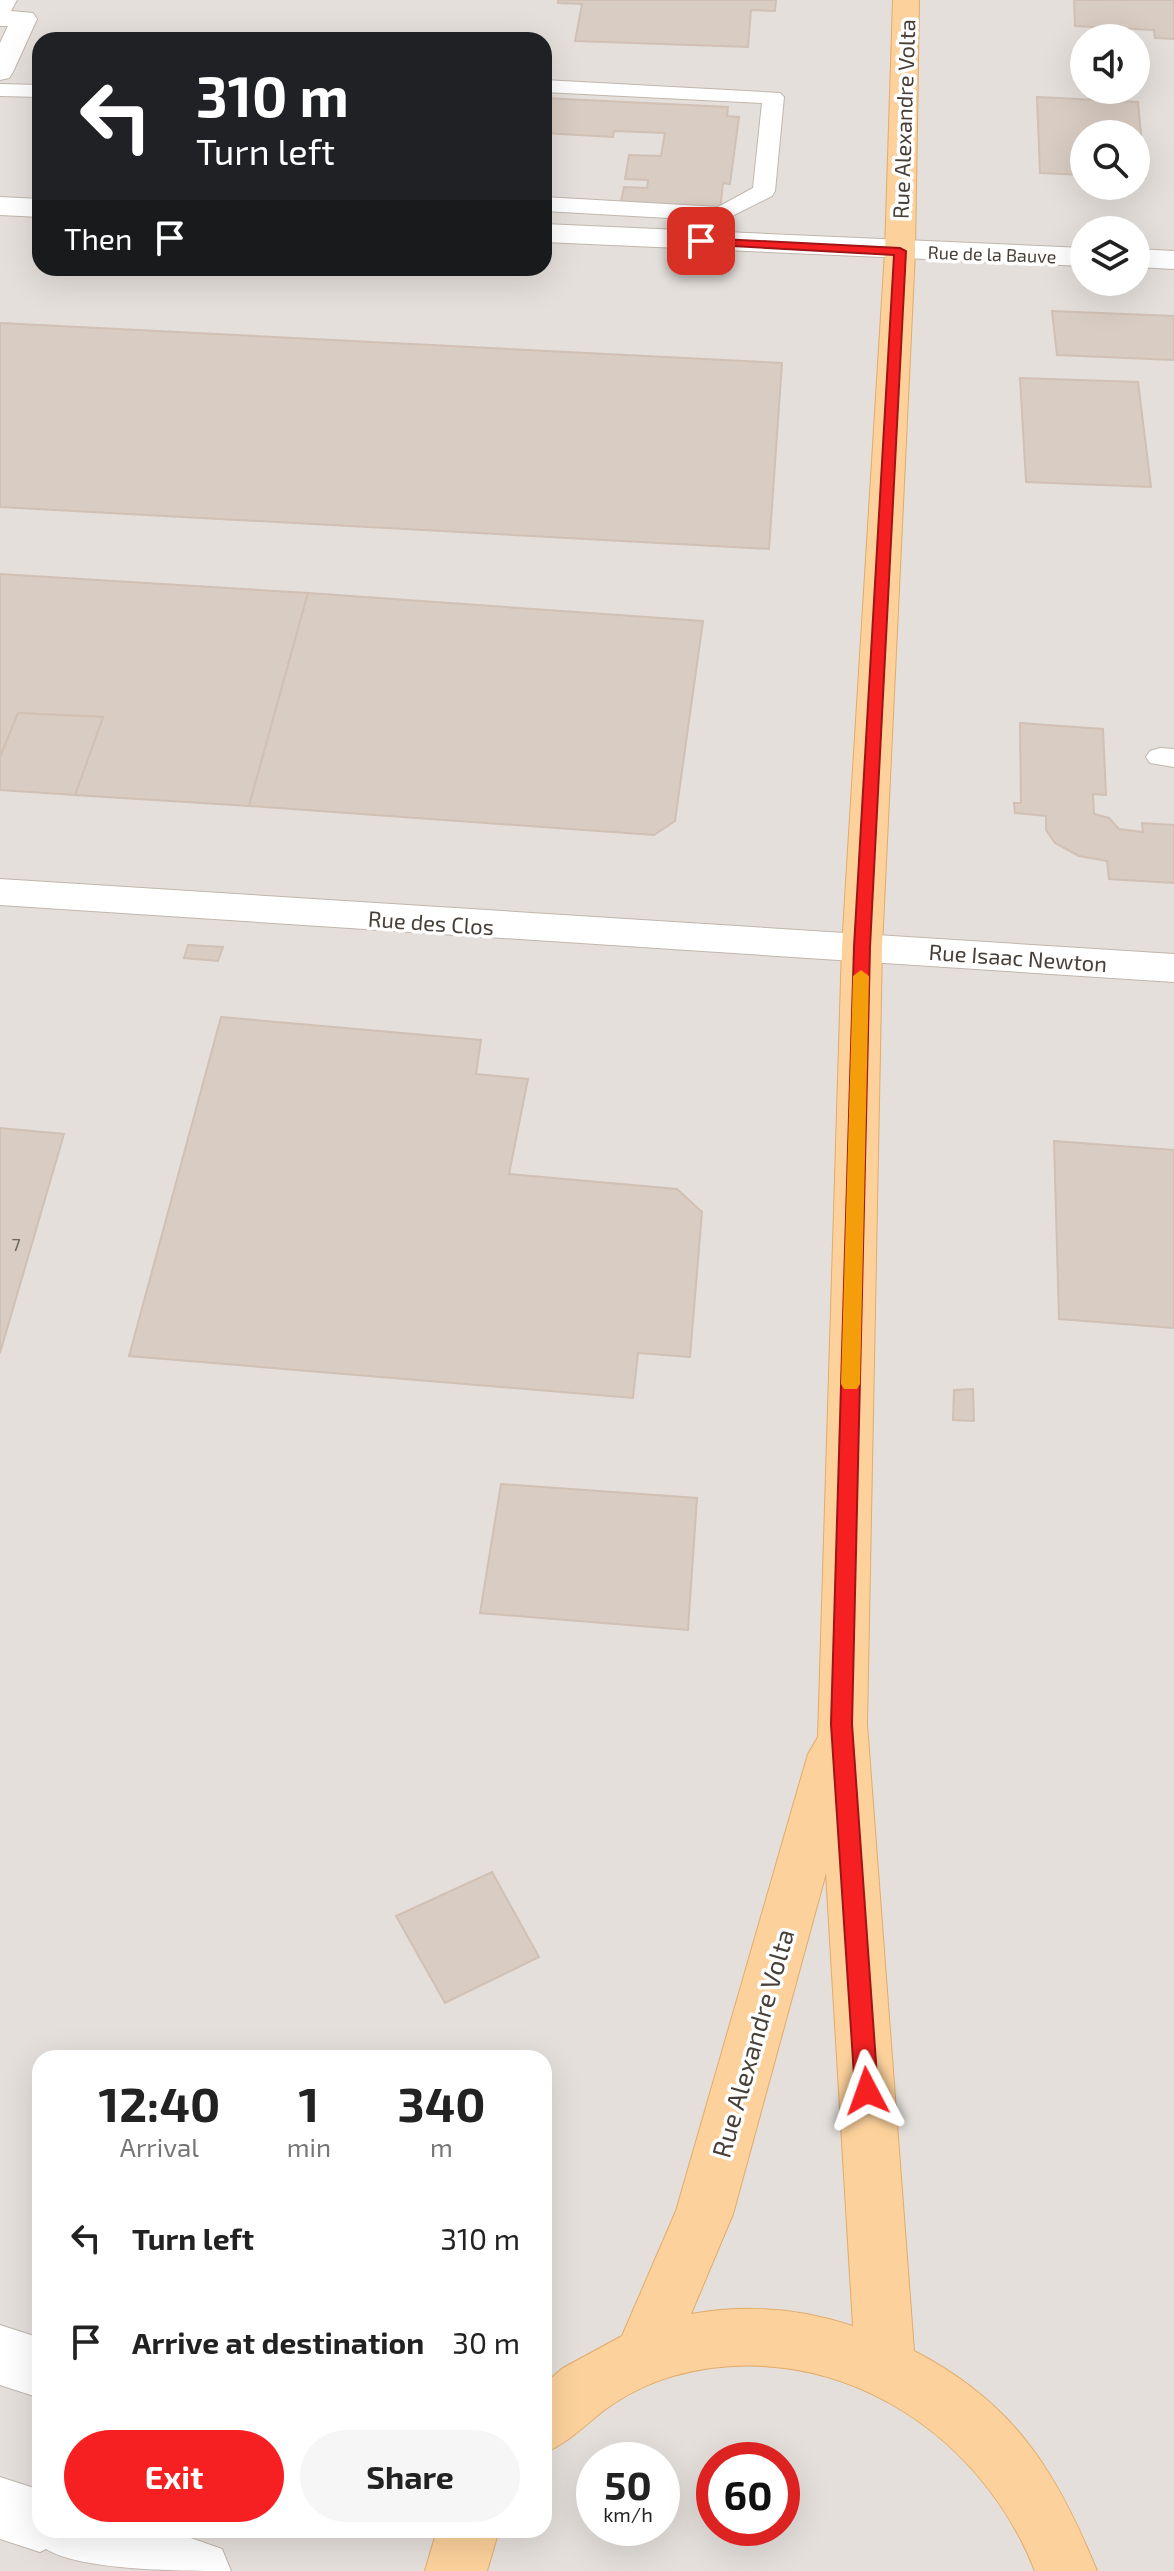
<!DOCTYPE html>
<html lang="en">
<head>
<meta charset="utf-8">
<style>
  :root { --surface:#fff; --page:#f6f6f6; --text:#222; --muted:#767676; --accent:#f62022 }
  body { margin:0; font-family:"Exo 2",sans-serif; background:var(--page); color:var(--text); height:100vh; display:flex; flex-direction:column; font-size:30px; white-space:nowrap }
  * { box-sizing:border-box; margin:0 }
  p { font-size:26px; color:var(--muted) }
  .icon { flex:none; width:44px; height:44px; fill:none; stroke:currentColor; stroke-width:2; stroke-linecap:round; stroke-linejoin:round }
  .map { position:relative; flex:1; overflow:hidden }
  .sheet { position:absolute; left:32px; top:2050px; width:520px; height:488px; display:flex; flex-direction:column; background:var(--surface); border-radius:24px; box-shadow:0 8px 32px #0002 }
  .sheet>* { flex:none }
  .top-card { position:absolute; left:32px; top:32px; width:520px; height:244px; border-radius:24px; box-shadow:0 8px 32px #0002; background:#202124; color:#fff; overflow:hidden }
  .tools { position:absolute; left:1070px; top:24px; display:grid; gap:16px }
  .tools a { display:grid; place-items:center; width:80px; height:80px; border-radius:50%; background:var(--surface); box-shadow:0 8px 32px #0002; font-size:40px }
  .speed { position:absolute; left:576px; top:2442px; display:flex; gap:16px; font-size:40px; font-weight:700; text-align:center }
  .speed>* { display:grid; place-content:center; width:104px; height:104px; border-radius:50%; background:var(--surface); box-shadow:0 8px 32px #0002; line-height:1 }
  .speed small { font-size:20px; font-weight:400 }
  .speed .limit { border:12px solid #d22; background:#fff; color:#111 }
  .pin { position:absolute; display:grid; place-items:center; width:68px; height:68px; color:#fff; margin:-34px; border-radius:16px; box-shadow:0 4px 12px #0006 }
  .me { position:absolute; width:88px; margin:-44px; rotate:356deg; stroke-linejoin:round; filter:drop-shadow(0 0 6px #0008) }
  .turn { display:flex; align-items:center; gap:28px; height:168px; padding:0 32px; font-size:36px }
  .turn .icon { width:104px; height:104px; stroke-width:2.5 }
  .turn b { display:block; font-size:56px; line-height:68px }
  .then { display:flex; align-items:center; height:76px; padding:0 32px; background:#0003; gap:16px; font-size:30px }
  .eta { display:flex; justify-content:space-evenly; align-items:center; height:136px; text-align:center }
  .eta b { font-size:48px; font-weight:700; line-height:56px }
  .button { display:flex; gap:16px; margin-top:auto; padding:16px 32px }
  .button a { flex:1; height:92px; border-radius:48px; background:var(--accent); color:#fff; font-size:32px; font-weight:700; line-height:92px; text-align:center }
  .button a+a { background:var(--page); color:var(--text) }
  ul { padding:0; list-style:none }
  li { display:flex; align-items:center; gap:24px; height:104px; padding:0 32px }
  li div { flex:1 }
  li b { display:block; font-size:30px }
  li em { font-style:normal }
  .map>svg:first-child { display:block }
  .industrial { fill:#e4dfdb; fill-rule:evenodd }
  .building { fill:#d9ccc2; stroke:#d1c0b3; stroke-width:2 }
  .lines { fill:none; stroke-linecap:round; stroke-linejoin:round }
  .service-casing { stroke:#c0b6ac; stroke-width:2 }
  .minor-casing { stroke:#c0b6ac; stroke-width:2 }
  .tertiary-casing { stroke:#c0b6ac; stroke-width:2 }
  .primary-casing { stroke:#e2ab6a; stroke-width:2 }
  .service { fill:#fff; fill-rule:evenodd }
  .minor { fill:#fff; fill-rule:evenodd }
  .tertiary { fill:#fff; fill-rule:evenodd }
  .primary { fill:#fcd19b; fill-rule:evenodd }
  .route { fill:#f62022; stroke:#a01516; stroke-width:2 }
  .slow { fill:#f59e0b }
  .labels { text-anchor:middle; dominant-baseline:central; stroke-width:7; stroke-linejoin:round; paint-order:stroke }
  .far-street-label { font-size:18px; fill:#483f38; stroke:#fff }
  .number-label { font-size:18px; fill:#6c625a }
  .street-label { font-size:22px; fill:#483f38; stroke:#fff }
  .near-street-label { font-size:26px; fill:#483f38; stroke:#fff }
</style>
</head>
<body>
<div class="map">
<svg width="1174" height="2571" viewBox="0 0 1174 2571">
  <rect width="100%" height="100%" fill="#f4f0ea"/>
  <path class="industrial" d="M 0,0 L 1174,0 L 1174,2571 L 0,2571 ZM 1084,38 L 1136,38 L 1136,90 L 1084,90 ZM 40,40 L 544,40 L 544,268 L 40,268 ZM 1084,134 L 1136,134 L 1136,186 L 1084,186 ZM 1084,230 L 1136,230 L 1136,282 L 1084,282 ZM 40,2058 L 544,2058 L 544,2530 L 40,2530 ZM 594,2460 L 662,2460 L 662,2528 L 594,2528 ZM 714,2460 L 782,2460 L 782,2528 L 714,2528 Z"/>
  <g class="building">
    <path d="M 558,0 L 776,0 L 775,11 L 751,10 L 748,47 L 575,41 L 582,4 L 558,3 Z"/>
    <path d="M 1074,0 L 1174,0 L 1174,39 L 1155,38 L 1154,30 L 1075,26 Z"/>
    <path d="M 1037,97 L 1138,102 L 1145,178 L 1136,177 L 1136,134 L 1084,134 L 1084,175 L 1040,173 Z"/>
    <path d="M 544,98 L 728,107 L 727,116 L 739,117 L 730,184 L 723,183 L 720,211 L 620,206 L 624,187 L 647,188 L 648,180 L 625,179 L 629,155 L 661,156 L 665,133 L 614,131 L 613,137 L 544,133 Z"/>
    <path d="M 1052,311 L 1174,316 L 1174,360 L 1057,355 Z"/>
    <path d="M 0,323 L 782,363 L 769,549 L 0,507 Z"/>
    <path d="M 1020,378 L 1138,382 L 1151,487 L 1026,482 Z"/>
    <path d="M 0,574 L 308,593 L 249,806 L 75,795 L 103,717 L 18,713 L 0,757 Z"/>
    <path d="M 308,593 L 703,621 L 675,821 L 654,835 L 249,806 Z"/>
    <path d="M 18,713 L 103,717 L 75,795 L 0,790 L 0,757 Z"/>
    <path d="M 1020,723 L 1103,729 L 1106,795 L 1093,794 L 1094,814 L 1109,818 L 1119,829 L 1143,832 L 1142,823 L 1174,825 L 1174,883 L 1109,879 L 1107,861 L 1079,856 L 1055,843 L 1046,830 L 1046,816 L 1015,813 L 1014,803 L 1021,803 Z"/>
    <path d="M 188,945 L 223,947 L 218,961 L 184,958 Z"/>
    <path d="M 221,1017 L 481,1040 L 476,1074 L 528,1079 L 509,1174 L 677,1189 L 702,1212 L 690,1357 L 638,1353 L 633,1398 L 129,1356 Z"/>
    <path d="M 0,1128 L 64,1134 L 0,1353 Z"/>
    <path d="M 1054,1141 L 1174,1150 L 1174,1328 L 1059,1319 Z"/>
    <path d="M 973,1389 L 974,1421 L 953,1420 L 954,1390 Z"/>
    <path d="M 501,1484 L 697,1498 L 688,1630 L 480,1613 Z"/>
    <path d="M 492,1872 L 539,1957 L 445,2003 L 396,1916 Z"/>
  </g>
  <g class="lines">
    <defs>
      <g id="service">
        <path d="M 0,0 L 17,0 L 7,18 L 0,20 Z"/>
        <path d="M 544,80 L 780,93 L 784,97 L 775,191 L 772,196 L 722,221 L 544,211 L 544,197 L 718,207 L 753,188 L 762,103 L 544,92 Z"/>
        <path d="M 0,84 L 40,85 L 40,97 L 0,96 Z"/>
        <path d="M 1160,748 L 1174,749 L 1174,767 L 1150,763 L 1146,757 L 1150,751 Z"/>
      </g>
      <g id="minor">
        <path d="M 0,10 L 33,13 L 37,19 L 13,72 L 9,78 L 0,80 L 0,43 L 8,26 L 0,26 Z"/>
        <path d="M 0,197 L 40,199 L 40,217 L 0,215 Z"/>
        <path d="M 544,224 L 1084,248 L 1084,266 L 544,242 Z"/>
        <path d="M 1136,249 L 1174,251 L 1174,269 L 1136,267 Z"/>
        <path d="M 0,879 L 1174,954 L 1174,982 L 0,905 Z"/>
      </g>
      <g id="tertiary">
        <path d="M 0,2325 L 40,2338 L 40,2398 L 0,2385 Z"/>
        <path d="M 0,2477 L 40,2490 L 40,2530 L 168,2530 L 222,2549 L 231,2571 C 184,2571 81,2571 46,2549 L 40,2552 L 0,2539 Z"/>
      </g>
      <g id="primary">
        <path d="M 893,0 L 919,0 L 915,251 L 882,947 L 867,1724 L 914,2351 C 1013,2402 1056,2470 1097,2571 L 1035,2571 C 979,2428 827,2333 673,2376 C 649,2383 623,2396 603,2411 C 583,2427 568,2443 544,2453 L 544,2384 L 563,2368 L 622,2336 L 676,2211 L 808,1754 L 818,1737 L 842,947 L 885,251 ZM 826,1873 L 853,2326 C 799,2308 747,2304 691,2314 L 733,2214 Z"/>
        <path d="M 437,2530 L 499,2530 L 487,2571 L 425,2571 Z"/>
      </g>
    </defs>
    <use href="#service" class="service-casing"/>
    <use href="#minor" class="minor-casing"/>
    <use href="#tertiary" class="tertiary-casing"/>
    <use href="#primary" class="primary-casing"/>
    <use href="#service" class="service"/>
    <use href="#minor" class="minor"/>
    <use href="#tertiary" class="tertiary"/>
    <use href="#primary" class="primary"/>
  </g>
  <path class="route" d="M 701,238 L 900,248 L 906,251 L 870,947 L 852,1724 L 878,2091 L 875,2099 L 867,2102 L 859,2099 L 855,2091 L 831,1724 L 854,947 L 894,255 L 697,244 L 695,241 Z"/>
  <path class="slow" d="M 861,970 L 869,976 L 860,1384 L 857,1389 L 844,1389 L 841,1384 L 853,976 Z"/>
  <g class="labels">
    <g class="far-street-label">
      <text transform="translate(992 254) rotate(2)">Rue de la Bauve</text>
    </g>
    <g class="number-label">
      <text x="16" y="1244">7</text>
    </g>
    <g class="street-label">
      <text transform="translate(903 119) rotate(-88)">Rue Alexandre Volta</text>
      <text transform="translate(431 922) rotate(4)">Rue des Clos</text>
      <text transform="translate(1018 957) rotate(4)">Rue Isaac Newton</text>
    </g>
    <g class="near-street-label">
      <text transform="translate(752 2043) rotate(-74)">Rue Alexandre Volta</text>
    </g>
  </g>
</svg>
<div class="tools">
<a><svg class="icon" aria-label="sound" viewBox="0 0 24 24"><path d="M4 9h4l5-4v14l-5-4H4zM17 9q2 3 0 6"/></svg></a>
<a><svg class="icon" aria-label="search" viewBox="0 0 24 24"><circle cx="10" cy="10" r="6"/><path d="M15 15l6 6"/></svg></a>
<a><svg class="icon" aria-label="layers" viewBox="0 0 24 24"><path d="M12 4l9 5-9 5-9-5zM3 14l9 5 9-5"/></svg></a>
</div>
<div class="speed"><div>50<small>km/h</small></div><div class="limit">60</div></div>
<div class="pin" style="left:701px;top:241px;background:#d93025"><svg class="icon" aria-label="arrive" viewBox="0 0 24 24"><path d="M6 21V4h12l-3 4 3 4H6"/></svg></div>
<svg class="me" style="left:867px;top:2091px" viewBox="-20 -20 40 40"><path d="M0-17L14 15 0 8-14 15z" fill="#f62022" stroke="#fff" stroke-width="4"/></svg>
<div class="top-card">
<div class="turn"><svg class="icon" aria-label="left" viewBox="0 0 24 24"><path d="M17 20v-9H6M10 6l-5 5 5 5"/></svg><div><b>310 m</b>Turn left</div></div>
<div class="then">Then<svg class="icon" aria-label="arrive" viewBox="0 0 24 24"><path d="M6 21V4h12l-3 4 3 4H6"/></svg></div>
</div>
<section class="sheet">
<div class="eta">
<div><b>12:40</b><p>Arrival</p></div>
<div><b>1</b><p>min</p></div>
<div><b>340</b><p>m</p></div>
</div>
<ul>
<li><svg class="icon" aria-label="left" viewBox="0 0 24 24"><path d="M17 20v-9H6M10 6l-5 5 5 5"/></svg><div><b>Turn left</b></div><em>310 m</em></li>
<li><svg class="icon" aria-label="arrive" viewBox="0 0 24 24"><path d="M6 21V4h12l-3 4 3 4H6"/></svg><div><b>Arrive at destination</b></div><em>30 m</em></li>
</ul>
<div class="button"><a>Exit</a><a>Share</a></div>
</section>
</div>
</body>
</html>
